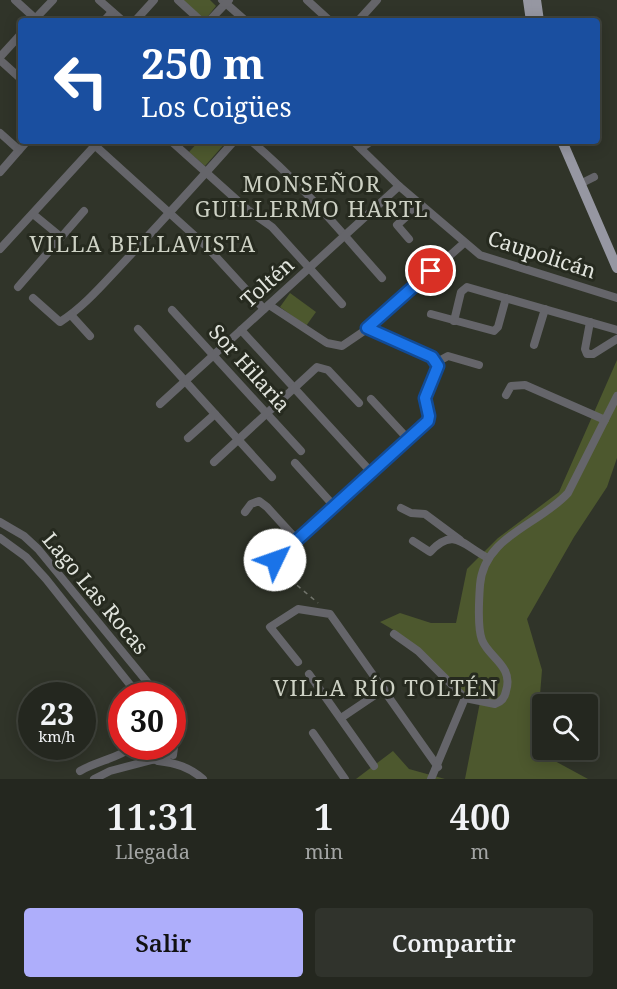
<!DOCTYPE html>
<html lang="es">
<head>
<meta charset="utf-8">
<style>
  :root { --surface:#24271f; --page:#30332c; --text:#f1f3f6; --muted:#a3a5a4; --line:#41443d; --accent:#aeaefb }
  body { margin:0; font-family:"Noto Serif",serif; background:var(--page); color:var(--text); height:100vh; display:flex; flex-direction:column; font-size:22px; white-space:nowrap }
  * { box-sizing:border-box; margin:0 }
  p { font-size:20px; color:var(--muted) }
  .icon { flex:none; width:33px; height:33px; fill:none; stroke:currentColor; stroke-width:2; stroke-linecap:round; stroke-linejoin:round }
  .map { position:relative; height:779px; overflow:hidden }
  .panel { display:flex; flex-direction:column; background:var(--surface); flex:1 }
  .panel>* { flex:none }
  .banner { position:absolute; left:18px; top:18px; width:582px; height:126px; border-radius:6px; box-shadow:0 3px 15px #0003,0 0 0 2px var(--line); background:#1a4fa0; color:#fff; overflow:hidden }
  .buttons { position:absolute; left:532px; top:694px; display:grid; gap:12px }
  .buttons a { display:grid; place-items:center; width:66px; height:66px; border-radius:6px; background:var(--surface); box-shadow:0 3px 15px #0003,0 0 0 2px var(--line); font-size:30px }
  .speed { position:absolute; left:18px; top:682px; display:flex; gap:12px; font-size:30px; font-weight:700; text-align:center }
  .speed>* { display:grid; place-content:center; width:78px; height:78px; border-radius:50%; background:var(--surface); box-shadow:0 3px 15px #0003,0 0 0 2px var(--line); line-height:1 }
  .speed small { font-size:15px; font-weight:400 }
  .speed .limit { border:9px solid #d22; background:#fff; color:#111 }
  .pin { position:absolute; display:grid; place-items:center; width:51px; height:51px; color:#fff; margin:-26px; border:3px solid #fff; border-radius:50%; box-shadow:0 2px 6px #0007 }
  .me { position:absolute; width:66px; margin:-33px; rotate:48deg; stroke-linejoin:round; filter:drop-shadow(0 0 4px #0008) }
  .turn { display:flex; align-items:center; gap:21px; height:126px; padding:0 24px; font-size:27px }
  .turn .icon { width:78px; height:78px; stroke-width:2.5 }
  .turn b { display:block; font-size:42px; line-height:51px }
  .eta { display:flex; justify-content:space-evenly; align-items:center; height:102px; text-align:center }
  .eta b { font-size:36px; font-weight:600; line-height:42px }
  .primary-button { display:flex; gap:12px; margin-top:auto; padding:12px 24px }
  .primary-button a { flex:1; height:69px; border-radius:6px; background:var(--accent); color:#111; font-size:24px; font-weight:600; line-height:69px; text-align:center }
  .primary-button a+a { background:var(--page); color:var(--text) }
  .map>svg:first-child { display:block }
  .green { fill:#4d582e }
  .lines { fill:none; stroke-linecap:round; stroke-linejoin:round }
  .path { stroke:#72756c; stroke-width:1.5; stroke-dasharray:4.5 4.5; stroke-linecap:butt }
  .minor { stroke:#65656a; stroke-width:8 }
  .major { stroke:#9697a2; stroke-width:10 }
  .route-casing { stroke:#114b97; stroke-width:15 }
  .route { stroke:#1a73e8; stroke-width:10 }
  .labels { text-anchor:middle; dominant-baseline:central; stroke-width:6; stroke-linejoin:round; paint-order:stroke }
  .street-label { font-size:21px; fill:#e2e5de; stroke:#262a1f }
  .neighbourhood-label { font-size:22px; letter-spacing:1.5px; fill:#cdd1c4; stroke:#262a1f }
</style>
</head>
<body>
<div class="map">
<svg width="617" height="779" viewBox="0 0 617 779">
  <rect width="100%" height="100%" fill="#303429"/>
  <g class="green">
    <path d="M 183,0 L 210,0 L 216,6 L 205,20 Z"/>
    <path d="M 199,141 L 227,141 L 205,166 L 189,152 Z"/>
    <path d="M 290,293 L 316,312 L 306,326 L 280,307 Z"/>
    <path d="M 617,360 L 617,458 L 607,487 L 574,537 L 527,619 L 542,670 L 540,695 L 542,754 L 588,779 L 465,779 L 481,697 L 459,691 L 397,632 L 380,622 L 400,613 L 431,623 L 456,623 L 467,569 L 498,538 L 559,492 Z"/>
    <path d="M 393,751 L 409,769 L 445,779 L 356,779 Z"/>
  </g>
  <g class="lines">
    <path class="path" d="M 274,566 L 287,585 L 292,581 L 318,603"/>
    <g class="minor">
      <path d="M 15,0 L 38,21"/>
      <path d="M 99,0 L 123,21"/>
      <path d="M 178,0 L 201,21"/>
      <path d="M 222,0 L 246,21"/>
      <path d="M 307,0 L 330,21"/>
      <path d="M 33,21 L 53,0"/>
      <path d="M 104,21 L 112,12"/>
      <path d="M 135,21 L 154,0"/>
      <path d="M 209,21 L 229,0"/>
      <path d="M 358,21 L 377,0"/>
      <path d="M 0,57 L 21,34"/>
      <path d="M 0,60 L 21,79"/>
      <path d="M 0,133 L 19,150"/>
      <path d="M 90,141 L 207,247 L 264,309"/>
      <path d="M 171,141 L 248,210 L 272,227 L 342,304"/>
      <path d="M 251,141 C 300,182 340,231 382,278"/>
      <path d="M 353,141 L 399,186 L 480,255 L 617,298"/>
      <path d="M 361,148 L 372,141"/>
      <path d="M 0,172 L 27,141"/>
      <path d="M 580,184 L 594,177"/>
      <path d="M 33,214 L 61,237"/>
      <path d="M 409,239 L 397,225 L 420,204"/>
      <path d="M 0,249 L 99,141"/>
      <path d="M 18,287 L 84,211"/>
      <path d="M 33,298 L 60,322 C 84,307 104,283 124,262 C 161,222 198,182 234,141"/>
      <path d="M 269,305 L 327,343 L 342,346 L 367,329 L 464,243"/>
      <path d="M 172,310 L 301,451"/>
      <path d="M 431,314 L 494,331 L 498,327 L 506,298"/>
      <path d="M 71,315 L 90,336"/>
      <path d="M 454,321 L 461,292 L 467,287 L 617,330"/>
      <path d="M 590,322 L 585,349 L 587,354 L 593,354 L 617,339"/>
      <path d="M 138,329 L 272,477"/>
      <path d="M 367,329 L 432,357 L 437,362"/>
      <path d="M 241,330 L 371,472"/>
      <path d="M 534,345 L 545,309"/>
      <path d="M 437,362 L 448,356 L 479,365"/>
      <path d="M 506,395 L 511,386 L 525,385 L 605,420"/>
      <path d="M 371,399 L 408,439"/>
      <path d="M 160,404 L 399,186"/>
      <path d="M 188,438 L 215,414"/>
      <path d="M 214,462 L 317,367 L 328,370 L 359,403"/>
      <path d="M 295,463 L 334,506"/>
      <path d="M 401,508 L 411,513 L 425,514 L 460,540"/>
      <path d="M 245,512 L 251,504 L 259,501 L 267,507 L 297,540"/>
      <path d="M 0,522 L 24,536 L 38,549 L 148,683 L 155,696"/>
      <path d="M 0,538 L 26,557 L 46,579 L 139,696"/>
      <path d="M 413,541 L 430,552 C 454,526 464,546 488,558"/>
      <path d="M 275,559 L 426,422 L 429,416 L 425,398 L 438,366 L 437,362"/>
      <path d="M 394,634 L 418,651 L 465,698"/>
      <path d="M 298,662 L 270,627 L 298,609 L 330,614 L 438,767"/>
      <path d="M 309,674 L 374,766"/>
      <path d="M 465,698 L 495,704 C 501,702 505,697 506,691 C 514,666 489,658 482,640 C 477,627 479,599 480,585 C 484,536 539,525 568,493 L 617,396"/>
      <path d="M 341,718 L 384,689"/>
      <path d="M 172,732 L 175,739 L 173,755"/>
      <path d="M 313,733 L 345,779"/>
      <path d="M 139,747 C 146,763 162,764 173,751"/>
      <path d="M 158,761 C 176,763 189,767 203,779"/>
      <path d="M 80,771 C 97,761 119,758 132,747"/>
      <path d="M 94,779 L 110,771 L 152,760"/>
      <path d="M 431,779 L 465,698"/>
    </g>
    <g class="major">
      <path d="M 528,0 L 531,21"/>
      <path d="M 536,0 L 539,21"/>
      <path d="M 562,141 L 617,268"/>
    </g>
  </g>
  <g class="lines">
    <defs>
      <path id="route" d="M 275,560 L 428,421 L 429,416 L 425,398 L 438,366 L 432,357 L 367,328 L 431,271"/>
    </defs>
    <use href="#route" class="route-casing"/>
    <use href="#route" class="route"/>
  </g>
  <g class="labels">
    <g class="street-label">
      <text transform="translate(542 254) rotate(18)">Caupolicán</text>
      <text transform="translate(267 282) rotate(-42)">Toltén</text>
      <text transform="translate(250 368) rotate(48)">Sor Hilaria</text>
      <text transform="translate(96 593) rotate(50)">Lago Las Rocas</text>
    </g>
    <g class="neighbourhood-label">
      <text x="312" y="183">MONSEÑOR<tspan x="312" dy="25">GUILLERMO HARTL</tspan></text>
      <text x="143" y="243">VILLA BELLAVISTA</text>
      <text x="386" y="687">VILLA RÍO TOLTÉN</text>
    </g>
  </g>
</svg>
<div class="buttons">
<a><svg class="icon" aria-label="search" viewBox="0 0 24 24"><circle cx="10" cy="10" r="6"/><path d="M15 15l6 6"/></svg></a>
</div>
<div class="speed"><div>23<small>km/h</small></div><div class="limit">30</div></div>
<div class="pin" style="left:431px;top:271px;background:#d93025"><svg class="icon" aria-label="arrive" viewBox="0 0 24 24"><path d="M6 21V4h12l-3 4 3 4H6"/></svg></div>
<svg class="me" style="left:275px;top:560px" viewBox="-20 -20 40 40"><circle r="19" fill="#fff"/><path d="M0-13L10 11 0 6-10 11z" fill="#1a73e8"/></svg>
<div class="banner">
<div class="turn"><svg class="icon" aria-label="left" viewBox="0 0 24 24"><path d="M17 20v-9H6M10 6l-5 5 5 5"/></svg><div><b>250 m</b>Los Coigües</div></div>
</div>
</div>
<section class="panel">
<div class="eta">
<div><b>11:31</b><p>Llegada</p></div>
<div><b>1</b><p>min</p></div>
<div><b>400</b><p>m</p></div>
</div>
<div class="primary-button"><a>Salir</a><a>Compartir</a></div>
</section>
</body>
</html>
